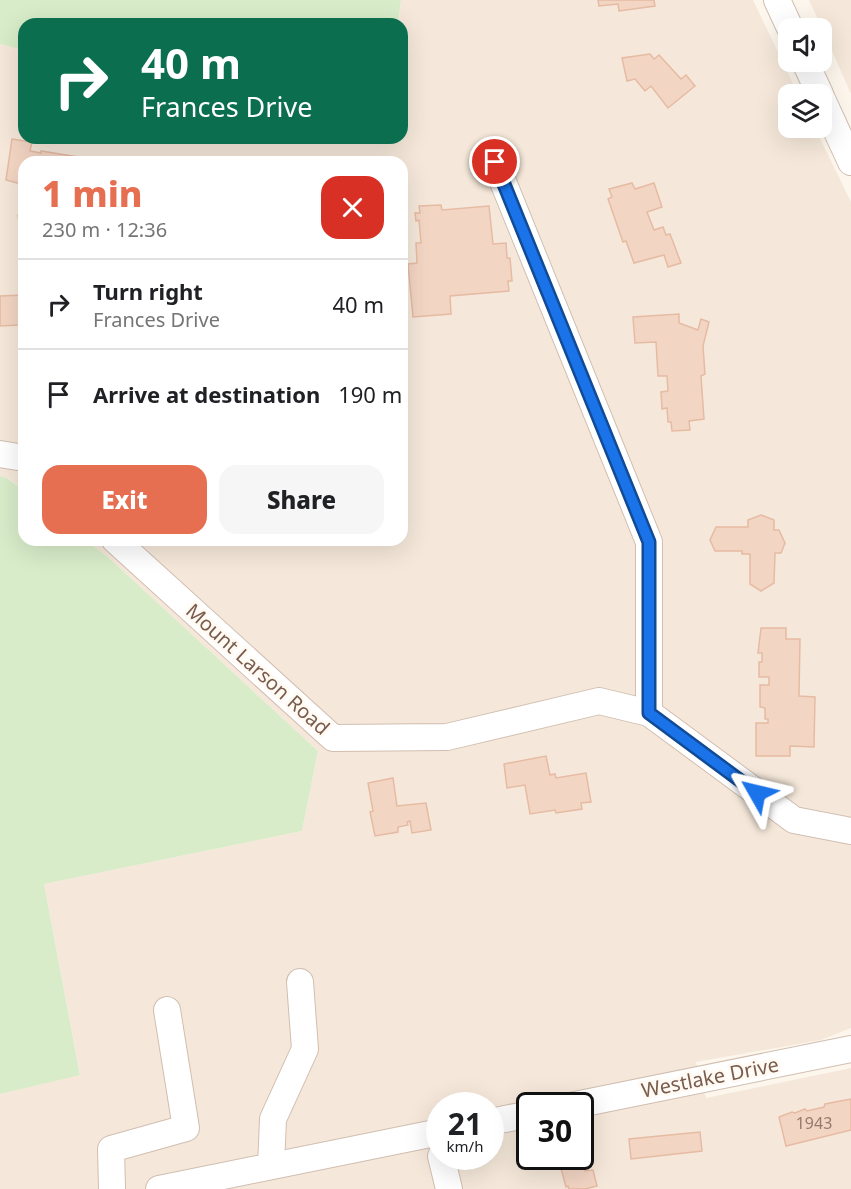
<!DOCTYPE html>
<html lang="en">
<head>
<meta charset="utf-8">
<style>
  :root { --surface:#fff; --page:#f6f6f6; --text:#202124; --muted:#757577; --line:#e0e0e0; --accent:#e76f51 }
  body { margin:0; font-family:"Noto Sans",sans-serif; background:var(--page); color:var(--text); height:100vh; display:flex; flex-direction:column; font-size:22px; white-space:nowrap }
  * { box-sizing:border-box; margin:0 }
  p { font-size:20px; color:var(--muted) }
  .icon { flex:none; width:33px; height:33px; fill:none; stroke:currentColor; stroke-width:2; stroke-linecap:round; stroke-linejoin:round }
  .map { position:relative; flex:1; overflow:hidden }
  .panel { position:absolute; left:18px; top:156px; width:390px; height:390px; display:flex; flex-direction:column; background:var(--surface); border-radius:18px; box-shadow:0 6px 24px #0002 }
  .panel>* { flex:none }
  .top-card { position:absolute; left:18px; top:18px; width:390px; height:126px; border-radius:18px; box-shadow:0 6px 24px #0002; background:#0b6e4f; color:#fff; overflow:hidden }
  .fabs { position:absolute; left:778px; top:18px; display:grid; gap:12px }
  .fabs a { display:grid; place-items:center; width:54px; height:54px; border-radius:12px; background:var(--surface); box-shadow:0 6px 24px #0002; font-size:30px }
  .speed { position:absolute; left:426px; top:1092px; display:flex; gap:12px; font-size:30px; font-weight:700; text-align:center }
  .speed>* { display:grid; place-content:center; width:78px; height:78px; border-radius:50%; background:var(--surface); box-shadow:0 6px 24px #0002; line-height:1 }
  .speed small { font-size:15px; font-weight:400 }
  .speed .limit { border:3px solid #111; border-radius:9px; background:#fff; color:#111 }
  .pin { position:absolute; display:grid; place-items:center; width:51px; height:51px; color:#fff; margin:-26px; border:3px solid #fff; border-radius:50%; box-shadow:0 2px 6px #0007 }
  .me { position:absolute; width:66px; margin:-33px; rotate:307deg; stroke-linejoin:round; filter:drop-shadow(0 0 4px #0008) }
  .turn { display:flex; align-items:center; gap:21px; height:126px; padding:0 24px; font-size:27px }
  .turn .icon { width:78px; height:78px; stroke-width:2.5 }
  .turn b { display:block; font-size:42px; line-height:51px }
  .round { display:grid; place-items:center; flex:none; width:63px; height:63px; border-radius:18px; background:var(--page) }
  .overview { display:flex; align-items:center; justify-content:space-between; height:102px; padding:0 24px }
  h1 { font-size:36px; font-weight:800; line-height:45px; color:var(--accent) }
  .cta { display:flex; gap:12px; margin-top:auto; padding:12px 24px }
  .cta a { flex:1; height:69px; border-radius:18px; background:var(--accent); color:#fff; font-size:24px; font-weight:800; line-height:69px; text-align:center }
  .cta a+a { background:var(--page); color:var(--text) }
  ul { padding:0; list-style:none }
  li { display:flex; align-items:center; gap:18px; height:90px; padding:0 24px; border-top:2px solid var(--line) }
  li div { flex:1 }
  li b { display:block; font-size:22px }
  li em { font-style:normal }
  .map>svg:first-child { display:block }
  .residential { fill:#f5e8da; fill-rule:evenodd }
  .green { fill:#d8ecc9 }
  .building { fill:#f3d5c3; stroke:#e6bba3; stroke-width:1.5 }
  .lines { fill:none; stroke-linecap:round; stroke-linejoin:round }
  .minor-casing { stroke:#d1beb0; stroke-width:28 }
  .minor { stroke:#fff; stroke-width:26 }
  .route-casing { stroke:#114b97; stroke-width:15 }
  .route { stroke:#1a73e8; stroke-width:10 }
  .labels { text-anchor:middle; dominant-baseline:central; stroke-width:6; stroke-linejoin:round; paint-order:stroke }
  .number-label { font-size:16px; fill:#987a6a }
  .street-label { font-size:20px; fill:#7a5c4d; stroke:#fffaf3 }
</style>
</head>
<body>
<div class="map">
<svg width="851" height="1189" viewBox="0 0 851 1189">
  <rect width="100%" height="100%" fill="#fdf6ec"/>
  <g class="residential">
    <path d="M 401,0 L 753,0 L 798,94 L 789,94 L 789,128 L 815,128 L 851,202 L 851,1028 L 821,1040 L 696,1062 L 706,1098 L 851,1068 L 851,1189 L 0,1189 L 0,1094 L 80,1074 L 44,884 L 302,831 L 318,751 L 110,559 L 86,540 L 402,540 L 402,162 L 24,162 L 24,491 L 8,478 L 0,476 L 0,44 L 24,50 L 24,138 L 369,138 L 382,141 L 383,138 L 402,138 L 402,24 L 398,24 ZM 440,1106 L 490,1106 L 490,1156 L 440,1156 ZM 530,1106 L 580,1106 L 580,1156 L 530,1156 Z"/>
    <path d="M 809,0 L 851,0 L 851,94 L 822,28 Z"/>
  </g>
  <g class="green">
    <path d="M 0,0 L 401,0 L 398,24 L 24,24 L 24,50 L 0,44 Z"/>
    <path d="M 0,476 L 7,478 L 24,491 L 24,540 L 86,540 L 110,559 L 318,751 L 302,831 L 44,884 L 80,1075 L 0,1094 Z"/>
  </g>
  <g class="building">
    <path d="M 598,0 L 654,0 L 655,6 L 619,11 L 618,4 L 599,6 Z"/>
    <path d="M 650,54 L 654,59 L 659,55 L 681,79 L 686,75 L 695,86 L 668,108 L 651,86 L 645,91 L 635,79 L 627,81 L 622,58 Z"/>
    <path d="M 12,139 L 32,142 L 30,151 L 41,153 L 41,151 L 109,162 L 24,162 L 24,187 L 20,186 L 21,184 L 6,180 Z"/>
    <path d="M 632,183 L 635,189 L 654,183 L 662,207 L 647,212 L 654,230 L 663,227 L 666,235 L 670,234 L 681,263 L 668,267 L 664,255 L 634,263 L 626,241 L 623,242 L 608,199 L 612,197 L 609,189 Z"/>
    <path d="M 441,205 L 442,210 L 489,206 L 493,244 L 506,243 L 507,258 L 510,258 L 512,281 L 508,281 L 509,291 L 450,296 L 451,314 L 413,317 L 408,264 L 417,263 L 416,243 L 421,243 L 419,220 L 416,221 L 415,213 L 420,213 L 419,206 Z"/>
    <path d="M 24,214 L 24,244 L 22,244 L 18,215 Z"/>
    <path d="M 24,295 L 24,321 L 19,323 L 19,325 L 0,326 L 0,296 Z"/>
    <path d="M 679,314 L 679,323 L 698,330 L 701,319 L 709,322 L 703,346 L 705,374 L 701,376 L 704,419 L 689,421 L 690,430 L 672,431 L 671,422 L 668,422 L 667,408 L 662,409 L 661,392 L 668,391 L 667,376 L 658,376 L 656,342 L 635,343 L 633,317 Z"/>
    <path d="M 761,515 L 774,520 L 774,530 L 779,530 L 785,543 L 781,553 L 775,553 L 774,583 L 761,591 L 750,584 L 750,554 L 742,554 L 742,551 L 715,551 L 710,540 L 716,527 L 748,527 L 748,520 Z"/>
    <path d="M 761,628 L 786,628 L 786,639 L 800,639 L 799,696 L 815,697 L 814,747 L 790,746 L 790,756 L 756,756 L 756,723 L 768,723 L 768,719 L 765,719 L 765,708 L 760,707 L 760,685 L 769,685 L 769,677 L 759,677 L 759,662 L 762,662 L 762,653 L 758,653 Z"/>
    <path d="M 546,756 L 550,775 L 555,774 L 556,778 L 586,773 L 591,802 L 581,803 L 582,809 L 556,813 L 555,810 L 530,814 L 525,785 L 507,788 L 504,764 Z"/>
    <path d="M 393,778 L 397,806 L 426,803 L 431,830 L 412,833 L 410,821 L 407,822 L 408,825 L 398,827 L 398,832 L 375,836 L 370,812 L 373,811 L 368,783 Z"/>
    <path d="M 851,1099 L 851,1130 L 786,1146 L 779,1117 L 792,1112 L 795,1113 L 805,1109 L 807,1111 L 824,1107 L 825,1104 Z"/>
    <path d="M 700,1132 L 702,1151 L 631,1159 L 629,1139 Z"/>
    <path d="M 582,1159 L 585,1171 L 593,1170 L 597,1186 L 585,1189 L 569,1189 L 568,1186 L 566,1187 L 560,1165 Z"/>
  </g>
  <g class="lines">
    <defs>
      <g id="minor">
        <path d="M 777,0 L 790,28"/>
        <path d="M 805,62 L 820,94"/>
        <path d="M 822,99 L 851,162"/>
        <path d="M 495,162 L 649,542 L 649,713"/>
        <path d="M 0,454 L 24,458"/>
        <path d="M 115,540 L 333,738 L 447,737 L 599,701 L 649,713 L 794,820 L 851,831"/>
        <path d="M 570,1106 L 851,1049"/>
        <path d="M 490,1122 L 530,1114"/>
        <path d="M 441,1156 L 449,1189"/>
        <path d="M 271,1166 L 273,1119 L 305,1049 L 300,982"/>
        <path d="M 112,1189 L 111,1149 L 186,1128 L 167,1010"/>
        <path d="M 159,1189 L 440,1132"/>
      </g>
    </defs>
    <use href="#minor" class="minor-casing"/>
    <use href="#minor" class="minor"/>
  </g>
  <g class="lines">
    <defs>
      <path id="route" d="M 495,162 L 649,542 L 649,713 L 757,793"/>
    </defs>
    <use href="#route" class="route-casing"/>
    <use href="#route" class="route"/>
  </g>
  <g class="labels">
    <g class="number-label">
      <text x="814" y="1123">1943</text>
    </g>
    <g class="street-label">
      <text transform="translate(258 669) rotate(42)">Mount Larson Road</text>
      <text transform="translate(710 1077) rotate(-11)">Westlake Drive</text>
    </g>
  </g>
</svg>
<div class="fabs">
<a><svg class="icon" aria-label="sound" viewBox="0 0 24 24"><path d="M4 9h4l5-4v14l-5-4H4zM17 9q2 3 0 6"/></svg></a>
<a><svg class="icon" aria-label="layers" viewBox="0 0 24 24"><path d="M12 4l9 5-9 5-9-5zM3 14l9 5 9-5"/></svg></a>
</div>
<div class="speed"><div>21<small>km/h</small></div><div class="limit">30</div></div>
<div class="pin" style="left:495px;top:162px;background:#d93025"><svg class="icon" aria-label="arrive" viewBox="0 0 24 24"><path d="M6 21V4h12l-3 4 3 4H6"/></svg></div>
<svg class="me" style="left:757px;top:793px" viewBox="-20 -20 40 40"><path d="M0-17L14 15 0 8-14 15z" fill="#1a73e8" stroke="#fff" stroke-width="4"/></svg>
<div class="top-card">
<div class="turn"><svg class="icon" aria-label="right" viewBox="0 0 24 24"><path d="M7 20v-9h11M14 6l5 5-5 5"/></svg><div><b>40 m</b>Frances Drive</div></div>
</div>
<section class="panel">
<div class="overview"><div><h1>1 min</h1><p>230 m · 12:36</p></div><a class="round" style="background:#d93025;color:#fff"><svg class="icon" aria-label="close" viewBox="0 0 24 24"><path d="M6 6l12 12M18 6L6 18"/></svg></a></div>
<ul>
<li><svg class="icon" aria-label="right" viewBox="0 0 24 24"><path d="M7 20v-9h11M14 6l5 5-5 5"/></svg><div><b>Turn right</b><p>Frances Drive</p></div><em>40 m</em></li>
<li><svg class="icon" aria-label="arrive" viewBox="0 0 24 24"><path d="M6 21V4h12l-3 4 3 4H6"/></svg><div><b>Arrive at destination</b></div><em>190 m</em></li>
</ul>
<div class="cta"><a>Exit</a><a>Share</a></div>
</section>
</div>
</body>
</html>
